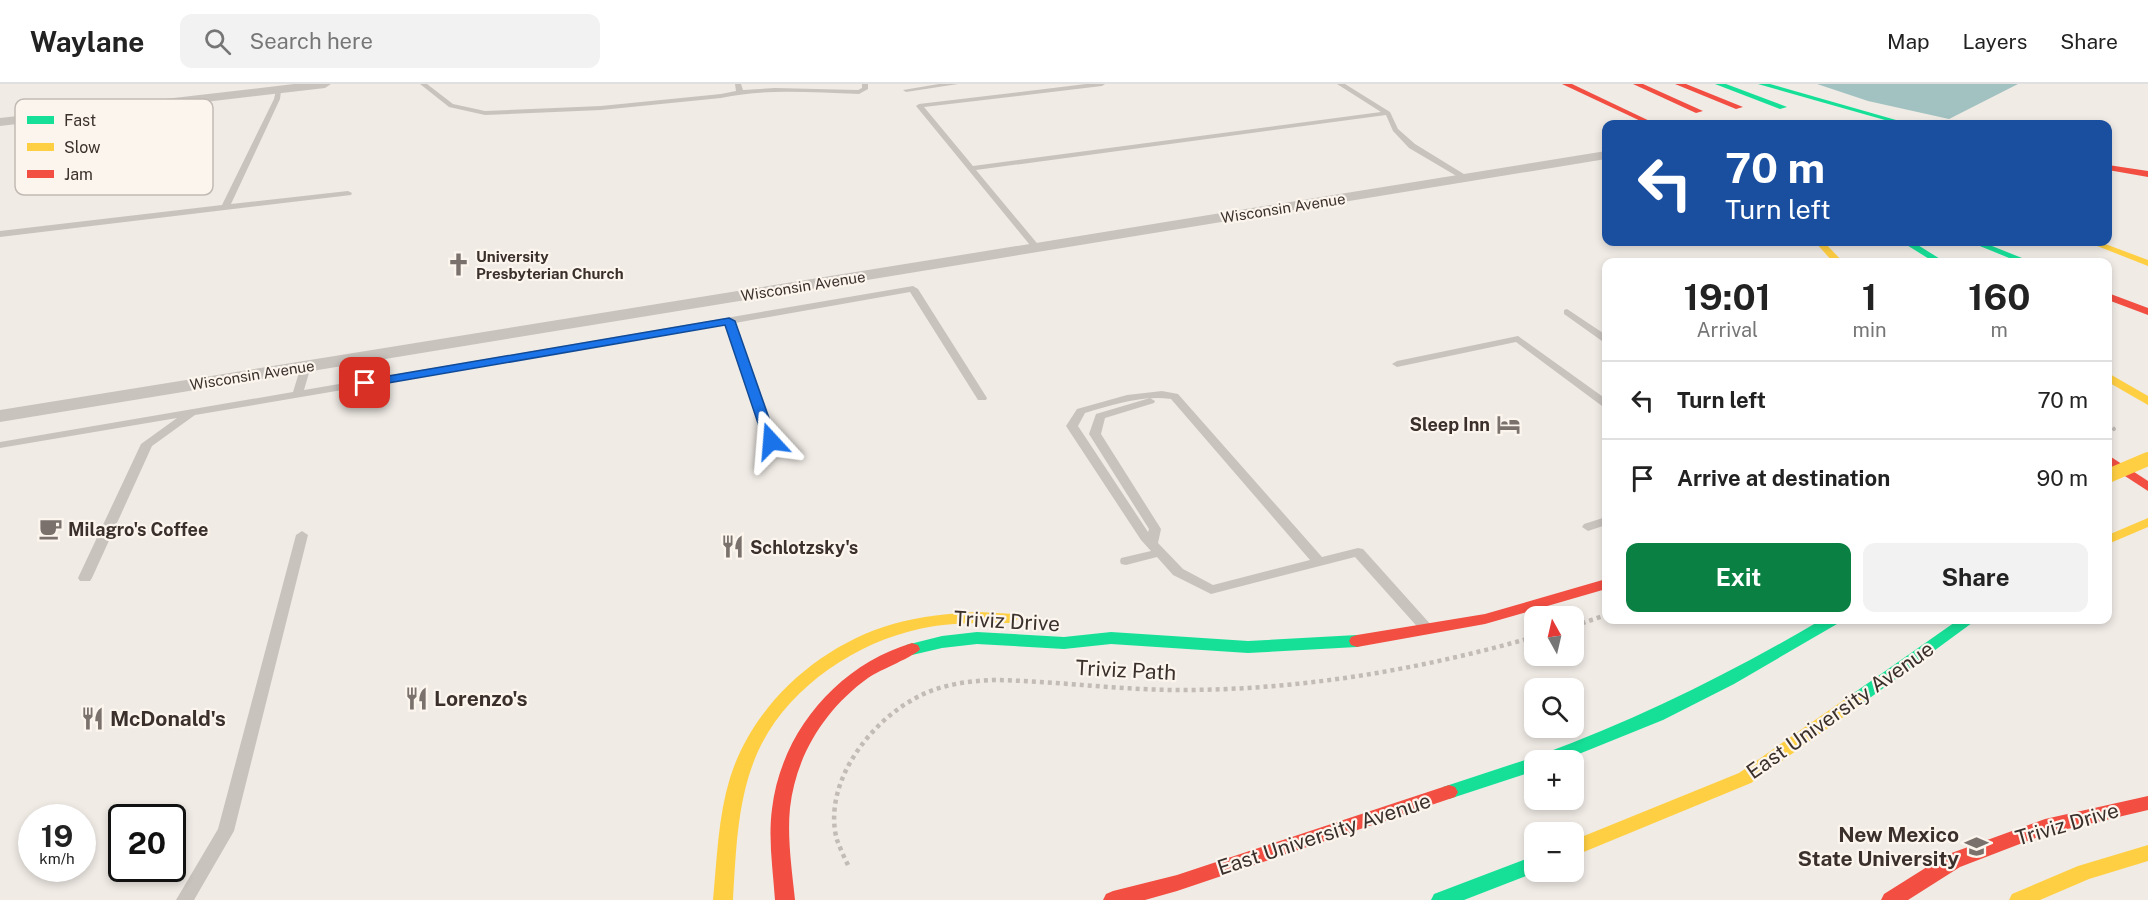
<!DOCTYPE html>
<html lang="en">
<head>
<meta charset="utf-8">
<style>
  :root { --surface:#fff; --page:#f2f2f2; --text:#222; --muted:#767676; --line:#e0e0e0; --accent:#0b8043 }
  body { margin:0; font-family:"Public Sans",sans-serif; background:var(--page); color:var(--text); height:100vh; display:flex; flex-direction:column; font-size:22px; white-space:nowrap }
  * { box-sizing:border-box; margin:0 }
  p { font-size:20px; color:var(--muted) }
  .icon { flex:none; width:33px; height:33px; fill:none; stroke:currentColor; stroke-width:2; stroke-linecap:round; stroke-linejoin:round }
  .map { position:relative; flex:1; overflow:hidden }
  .panel { position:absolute; left:1602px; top:174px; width:510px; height:366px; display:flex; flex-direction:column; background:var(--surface); border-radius:12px; box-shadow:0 3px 9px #0003 }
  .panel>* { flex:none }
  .top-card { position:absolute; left:1602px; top:36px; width:510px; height:126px; border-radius:12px; box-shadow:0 3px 9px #0003; background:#1a4fa0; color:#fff; overflow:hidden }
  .needle { width:39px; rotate:352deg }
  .tools { position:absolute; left:1524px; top:522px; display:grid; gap:12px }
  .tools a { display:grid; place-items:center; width:60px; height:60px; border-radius:12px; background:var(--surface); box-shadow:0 3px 9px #0003; font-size:30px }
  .speed { position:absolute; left:18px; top:720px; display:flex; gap:12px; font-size:30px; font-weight:700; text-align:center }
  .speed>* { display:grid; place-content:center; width:78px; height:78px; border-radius:50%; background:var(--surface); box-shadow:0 3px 9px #0003; line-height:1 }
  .speed small { font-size:15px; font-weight:400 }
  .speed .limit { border:3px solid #111; border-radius:9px; background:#fff; color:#111 }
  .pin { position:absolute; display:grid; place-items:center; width:51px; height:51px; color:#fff; margin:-26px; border-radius:12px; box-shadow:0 3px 9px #0006 }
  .me { position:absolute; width:66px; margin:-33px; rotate:341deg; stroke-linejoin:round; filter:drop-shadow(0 0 4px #0008) }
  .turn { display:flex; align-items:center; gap:21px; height:126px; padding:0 24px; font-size:27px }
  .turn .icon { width:78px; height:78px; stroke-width:2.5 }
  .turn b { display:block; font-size:42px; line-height:51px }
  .eta { display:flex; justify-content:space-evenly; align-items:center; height:102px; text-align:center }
  .eta b { font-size:36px; font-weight:700; line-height:42px }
  .cta { display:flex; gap:12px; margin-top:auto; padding:12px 24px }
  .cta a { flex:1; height:69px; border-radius:12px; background:var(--accent); color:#fff; font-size:24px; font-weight:700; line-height:69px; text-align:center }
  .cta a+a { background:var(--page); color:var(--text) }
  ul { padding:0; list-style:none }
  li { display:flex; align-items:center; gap:18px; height:78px; padding:0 24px; border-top:2px solid var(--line) }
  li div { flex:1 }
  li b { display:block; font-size:22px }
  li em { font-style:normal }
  header { display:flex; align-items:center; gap:36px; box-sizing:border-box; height:84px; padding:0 30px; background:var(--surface); border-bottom:2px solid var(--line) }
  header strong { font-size:28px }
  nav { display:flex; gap:33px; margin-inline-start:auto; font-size:21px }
  .search { width:420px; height:54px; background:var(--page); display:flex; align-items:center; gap:15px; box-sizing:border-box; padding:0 21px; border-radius:12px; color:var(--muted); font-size:22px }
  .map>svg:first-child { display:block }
  .water { fill:#a1c2c1 }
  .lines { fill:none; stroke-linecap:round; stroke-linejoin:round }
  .path-far1 { stroke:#c2bbb6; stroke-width:4; stroke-dasharray:3 3; stroke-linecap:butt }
  .path { stroke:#c2bbb6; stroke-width:4.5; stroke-dasharray:4 4; stroke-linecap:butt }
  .lane { fill:#c9c3be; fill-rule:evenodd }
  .street { fill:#c9c3be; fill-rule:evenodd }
  .fast { fill:#16e098; fill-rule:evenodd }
  .slow { fill:#ffcf43; fill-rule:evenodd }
  .jam { fill:#f24e42; fill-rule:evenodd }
  .slow-bridge { stroke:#ffcf43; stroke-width:14 }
  .route { fill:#1a73e8; stroke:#114b97; stroke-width:1.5 }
  .labels { text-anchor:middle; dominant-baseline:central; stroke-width:4.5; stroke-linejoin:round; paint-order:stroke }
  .far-street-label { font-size:15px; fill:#3b302b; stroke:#fbf5ee }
  .far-poi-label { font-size:15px; font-weight:bold; fill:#3b302b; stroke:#fbf5ee; text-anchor:start }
  .poi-label { font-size:18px; font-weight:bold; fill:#3b302b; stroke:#fbf5ee; text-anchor:start }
  .near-street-label { font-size:21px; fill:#3b302b; stroke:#fbf5ee }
  .near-poi-label { font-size:21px; font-weight:bold; fill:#3b302b; stroke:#fbf5ee; text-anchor:start }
  .key { fill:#fbf5ee; stroke:#c1bab4; stroke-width:1.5 }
  .key-label { font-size:16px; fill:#3b302b }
</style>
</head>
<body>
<header>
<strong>Waylane</strong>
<div class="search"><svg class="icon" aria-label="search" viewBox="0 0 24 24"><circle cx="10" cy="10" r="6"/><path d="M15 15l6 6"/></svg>Search here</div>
<nav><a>Map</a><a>Layers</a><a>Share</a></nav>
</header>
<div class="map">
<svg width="2148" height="816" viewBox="0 0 2148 816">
  <rect width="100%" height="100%" fill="#f0ebe5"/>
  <path class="water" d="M 1817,0 L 2018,0 L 1949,35 L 1868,17 Z"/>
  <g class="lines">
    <path class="path-far1" d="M 2108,340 L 2114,345 L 2108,346"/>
    <g class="path">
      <path d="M 1574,542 L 1606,531"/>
      <path d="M 848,781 C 844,773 840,764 837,756 C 822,701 868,640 914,615 C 938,601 966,597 994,596 C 1056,597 1118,606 1180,606 C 1301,606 1418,586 1534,553"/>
    </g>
    <g class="lane">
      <path d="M 420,0 L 427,0 L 453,20 L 485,27 L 601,22 L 721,10 L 736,7 L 735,0 L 741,0 L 743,6 L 775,4 L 858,6 L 862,4 L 862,0 L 868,0 L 868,5 L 859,10 C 813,9 766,4 721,14 L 601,26 L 485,31 L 449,23 Z"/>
      <path d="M 939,0 L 958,0 L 906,8 L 903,6 Z"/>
      <path d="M 1086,0 L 1105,0 L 1102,2 L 924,23 L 973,82 L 1381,28 L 1337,0 L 1345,0 L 1390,28 L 1398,45 L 1415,60 L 1472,95 L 1465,97 L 1409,64 L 1393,47 L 1386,31 L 976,86 L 1041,164 L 1034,166 L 916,22 L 919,20 Z"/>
      <path d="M 276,6 L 281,7 L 280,15 L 231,120 L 348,107 L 352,109 L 351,111 L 0,153 L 0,147 L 222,121 L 274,15 Z"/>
      <path d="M 120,24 L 125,25 L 108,45 L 104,45 L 104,43 Z"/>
      <path d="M 58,31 L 63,32 L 46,52 L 40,52 L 40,48 Z"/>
      <path d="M 913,202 L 918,205 L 987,314 L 986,316 L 978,316 L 910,208 L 735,239 L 777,357 L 771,360 L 765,357 L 725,241 L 195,331 L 152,362 L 92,494 L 90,497 L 80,497 L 78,494 L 141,360 L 177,334 L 0,364 L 0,358 L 293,308 L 301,282 L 306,279 L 311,282 L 304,306 Z"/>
      <path d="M 1567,225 L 1606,251 L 1606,258 L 1602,257 L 1564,230 L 1564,226 Z"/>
      <path d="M 1518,252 L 1606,315 L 1606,323 L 1602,322 L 1516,258 L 1397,283 L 1392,280 L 1397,277 Z"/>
      <path d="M 1162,307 L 1178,310 L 1322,473 L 1358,464 L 1363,465 L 1432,542 L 1434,545 L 1432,548 L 1422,548 L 1355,473 L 1211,510 L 1173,491 L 1157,473 L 1126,481 L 1121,480 L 1120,477 L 1121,474 L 1151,467 L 1141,456 L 1066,342 L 1077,325 L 1127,311 ZM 1150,314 L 1096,330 L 1089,350 L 1149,445 L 1148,448 L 1078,342 L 1085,329 C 1113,321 1141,311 1171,315 L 1310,476 L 1213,501 L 1183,485 L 1158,459 L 1161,445 L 1101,350 L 1105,334 L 1154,319 L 1155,317 Z"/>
      <path d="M 1606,433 L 1606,441 L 1588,447 L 1582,443 L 1584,440 Z"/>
      <path d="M 302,447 L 308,451 L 234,747 L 194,816 L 176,816 L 218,745 L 296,451 Z"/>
    </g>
    <g class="street">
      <path d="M 294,0 L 331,0 L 325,4 L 0,42 L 0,34 Z"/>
      <path d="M 1606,67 L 1606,75 L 0,338 L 0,326 Z"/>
    </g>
    <g class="fast">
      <path d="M 1715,0 L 1726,0 L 1787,23 L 1780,25 Z"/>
      <path d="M 1758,0 L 1770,0 L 1910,40 L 1899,40 Z"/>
      <path d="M 1902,158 L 1913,158 L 1945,178 L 1934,178 Z"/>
      <path d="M 1970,158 L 1982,158 L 2032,178 L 2019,178 Z"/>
      <path d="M 1821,536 L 1840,536 L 1837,540 L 1734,600 L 1663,636 L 1564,676 L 1534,676 L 1534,687 L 1449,715 L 1443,713 L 1440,708 L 1443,703 L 1534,673 L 1538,674 L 1540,671 C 1638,635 1731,589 1821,536 Z"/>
      <path d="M 1958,536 L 1976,536 L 1863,619 L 1857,621 L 1851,619 L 1849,615 L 1851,611 Z"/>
      <path d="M 977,548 L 1064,553 L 1111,548 L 1248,557 L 1357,551 L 1363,553 L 1365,557 L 1363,561 L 1357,563 L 1248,569 L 1111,560 L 1064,565 L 977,560 L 942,564 L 912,571 L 906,569 L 904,565 L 906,561 L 942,552 Z"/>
      <path d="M 1534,772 L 1534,788 L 1536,788 L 1464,816 L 1431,816 L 1434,810 Z"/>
    </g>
    <g class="slow">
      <path d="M 1815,158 L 1824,158 L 1843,178 L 1833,178 Z"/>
      <path d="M 2087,158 L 2100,158 L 2148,176 L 2148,182 Z"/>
      <path d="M 2108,289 L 2148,312 L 2148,321 L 2108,298 Z"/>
      <path d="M 2148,434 L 2148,443 L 2108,460 L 2108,451 Z"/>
      <path d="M 979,528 L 1015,530 L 1018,534 L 1015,538 L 1010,539 C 980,539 949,538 919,545 C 851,560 780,609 754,677 C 737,721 736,769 733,816 L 713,816 C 717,775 718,733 730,694 C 753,620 820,561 893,540 C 921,532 950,529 979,528 Z"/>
      <path d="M 1857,609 L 1863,611 L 1865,615 L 1863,619 L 1751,699 L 1574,772 L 1574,756 L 1739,689 L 1851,611 Z"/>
      <path d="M 2148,761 L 2148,777 L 2089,795 L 2040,816 L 2009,816 L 2012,810 L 2078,782 Z"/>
    </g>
    <g class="jam">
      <path d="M 1562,0 L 1572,0 L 1656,40 L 1647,40 Z"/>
      <path d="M 1633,0 L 1643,0 L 1703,27 L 1696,29 Z"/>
      <path d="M 1675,0 L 1686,0 L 1743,23 L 1736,25 Z"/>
      <path d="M 2108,81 L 2148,87 L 2148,93 L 2108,86 Z"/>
      <path d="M 2108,209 L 2148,224 L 2148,231 L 2108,216 Z"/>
      <path d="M 2108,371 L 2148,397 L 2148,407 L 2108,381 Z"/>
      <path d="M 1606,495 L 1606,505 L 1485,540 L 1357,563 L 1351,561 L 1349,557 L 1351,553 L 1357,551 L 1485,530 Z"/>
      <path d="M 912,559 L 918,561 L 920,565 C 916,572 879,586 868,594 C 825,625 796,671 790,724 C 787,754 792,786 795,816 L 775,816 C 773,786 768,755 772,725 C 781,648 838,581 912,559 Z"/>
      <path d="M 1449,701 L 1455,703 L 1458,708 L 1455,713 L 1177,807 L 1145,816 L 1103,816 L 1106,810 L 1113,807 L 1177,791 Z"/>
      <path d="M 2148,712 L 2148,726 L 2046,750 L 1960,783 L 1908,816 L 1881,816 L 1884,810 L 1946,771 L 2045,735 Z"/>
    </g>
    <path class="slow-bridge" d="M 2108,392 L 2148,375"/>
  </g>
  <path class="route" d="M 729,234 L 735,237 L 777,357 L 775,360 L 771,361 L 764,357 L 725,241 L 365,303 L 359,299 L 365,296 Z"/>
  <defs>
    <symbol id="church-bare" viewBox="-9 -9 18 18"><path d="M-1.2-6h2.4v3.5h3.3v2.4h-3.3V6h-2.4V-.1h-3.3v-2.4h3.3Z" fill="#7a716c" stroke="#fbf5ee" stroke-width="2.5" paint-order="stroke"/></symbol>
    <symbol id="hotel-bare" viewBox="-9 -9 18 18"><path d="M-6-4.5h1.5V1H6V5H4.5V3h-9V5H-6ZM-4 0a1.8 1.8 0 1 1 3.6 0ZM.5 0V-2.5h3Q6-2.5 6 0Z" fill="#7a716c" stroke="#fbf5ee" stroke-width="2.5" paint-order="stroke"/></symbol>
    <symbol id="cafe-bare" viewBox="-9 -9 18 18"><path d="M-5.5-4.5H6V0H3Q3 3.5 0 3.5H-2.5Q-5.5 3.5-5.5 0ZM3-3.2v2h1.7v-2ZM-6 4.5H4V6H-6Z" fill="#7a716c" stroke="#fbf5ee" stroke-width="2.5" paint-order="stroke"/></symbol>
    <symbol id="restaurant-bare" viewBox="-9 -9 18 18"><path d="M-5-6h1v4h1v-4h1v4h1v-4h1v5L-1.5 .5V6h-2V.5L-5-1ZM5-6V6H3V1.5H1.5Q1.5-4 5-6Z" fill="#7a716c" stroke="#fbf5ee" stroke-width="2.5" paint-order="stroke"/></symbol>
    <symbol id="university-bare" viewBox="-9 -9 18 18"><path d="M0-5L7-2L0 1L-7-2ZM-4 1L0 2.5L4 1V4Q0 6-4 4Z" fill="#7a716c" stroke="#fbf5ee" stroke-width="2.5" paint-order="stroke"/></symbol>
  </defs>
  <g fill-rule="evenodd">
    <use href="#church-bare" x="442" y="164" width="33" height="33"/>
    <use href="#hotel-bare" x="1492" y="324" width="33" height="33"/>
    <use href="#cafe-bare" x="34" y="428" width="33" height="33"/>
    <use href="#restaurant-bare" x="716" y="446" width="33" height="33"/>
    <use href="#restaurant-bare" x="400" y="598" width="33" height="33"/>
    <use href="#restaurant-bare" x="76" y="618" width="33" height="33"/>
    <use href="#university-bare" x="1960" y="746" width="33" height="33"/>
  </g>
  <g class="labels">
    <g class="far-street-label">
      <text transform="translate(1283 124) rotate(-9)">Wisconsin Avenue</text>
      <text transform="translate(803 202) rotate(-9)">Wisconsin Avenue</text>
      <text transform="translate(252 291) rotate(-9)">Wisconsin Avenue</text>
    </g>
    <g class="far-poi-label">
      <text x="476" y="172">University<tspan x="476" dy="17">Presbyterian Church</tspan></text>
    </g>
    <g class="poi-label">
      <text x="1490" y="340" text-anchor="end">Sleep Inn</text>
      <text x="68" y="445">Milagro's Coffee</text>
      <text x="750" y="463">Schlotzsky's</text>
    </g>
    <g class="near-street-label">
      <text transform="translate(1007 537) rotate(3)">Triviz Drive</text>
      <text transform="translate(1126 586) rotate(3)">Triviz Path</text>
      <text transform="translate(1840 626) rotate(-35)">East University Avenue</text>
      <text transform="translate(2067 740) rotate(-16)">Triviz Drive</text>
      <text transform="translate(1324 750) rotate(-18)">East University Avenue</text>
    </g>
    <g class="near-poi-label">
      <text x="434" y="614">Lorenzo's</text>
      <text x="110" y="634">McDonald's</text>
      <text x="1959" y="750" text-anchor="end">New Mexico<tspan x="1959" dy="24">State University</tspan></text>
    </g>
  </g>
  <rect x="15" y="15" width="198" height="96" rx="9" class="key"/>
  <rect x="27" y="32" width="27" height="8" fill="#16e098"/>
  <rect x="27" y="59" width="27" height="8" fill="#ffcf43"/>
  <rect x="27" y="86" width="27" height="8" fill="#f24e42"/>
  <g class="key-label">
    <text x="64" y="42">Fast</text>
    <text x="64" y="69">Slow</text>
    <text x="64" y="96">Jam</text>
  </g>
</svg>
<div class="tools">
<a><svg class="needle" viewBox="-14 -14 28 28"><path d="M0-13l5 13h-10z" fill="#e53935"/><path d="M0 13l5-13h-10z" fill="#767676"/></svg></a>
<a><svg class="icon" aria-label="search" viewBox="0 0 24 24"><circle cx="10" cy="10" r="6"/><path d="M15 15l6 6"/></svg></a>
<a>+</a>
<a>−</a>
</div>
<div class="speed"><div>19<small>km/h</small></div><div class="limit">20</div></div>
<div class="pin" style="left:365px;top:299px;background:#d93025"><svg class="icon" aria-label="arrive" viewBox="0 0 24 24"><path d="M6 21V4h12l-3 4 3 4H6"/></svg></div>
<svg class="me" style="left:771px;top:357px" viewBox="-20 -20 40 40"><path d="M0-17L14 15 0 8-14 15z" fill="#1a73e8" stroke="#fff" stroke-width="4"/></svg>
<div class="top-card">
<div class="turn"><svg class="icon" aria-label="left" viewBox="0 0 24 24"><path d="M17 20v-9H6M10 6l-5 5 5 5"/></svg><div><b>70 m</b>Turn left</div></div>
</div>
<section class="panel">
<div class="eta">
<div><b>19:01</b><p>Arrival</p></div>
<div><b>1</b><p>min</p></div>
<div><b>160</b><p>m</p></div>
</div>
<ul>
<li><svg class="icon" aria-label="left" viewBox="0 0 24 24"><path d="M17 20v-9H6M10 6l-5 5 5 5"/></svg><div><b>Turn left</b></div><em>70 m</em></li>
<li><svg class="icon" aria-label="arrive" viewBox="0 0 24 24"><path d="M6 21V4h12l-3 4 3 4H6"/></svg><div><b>Arrive at destination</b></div><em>90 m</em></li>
</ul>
<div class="cta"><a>Exit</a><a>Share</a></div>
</section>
</div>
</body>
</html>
